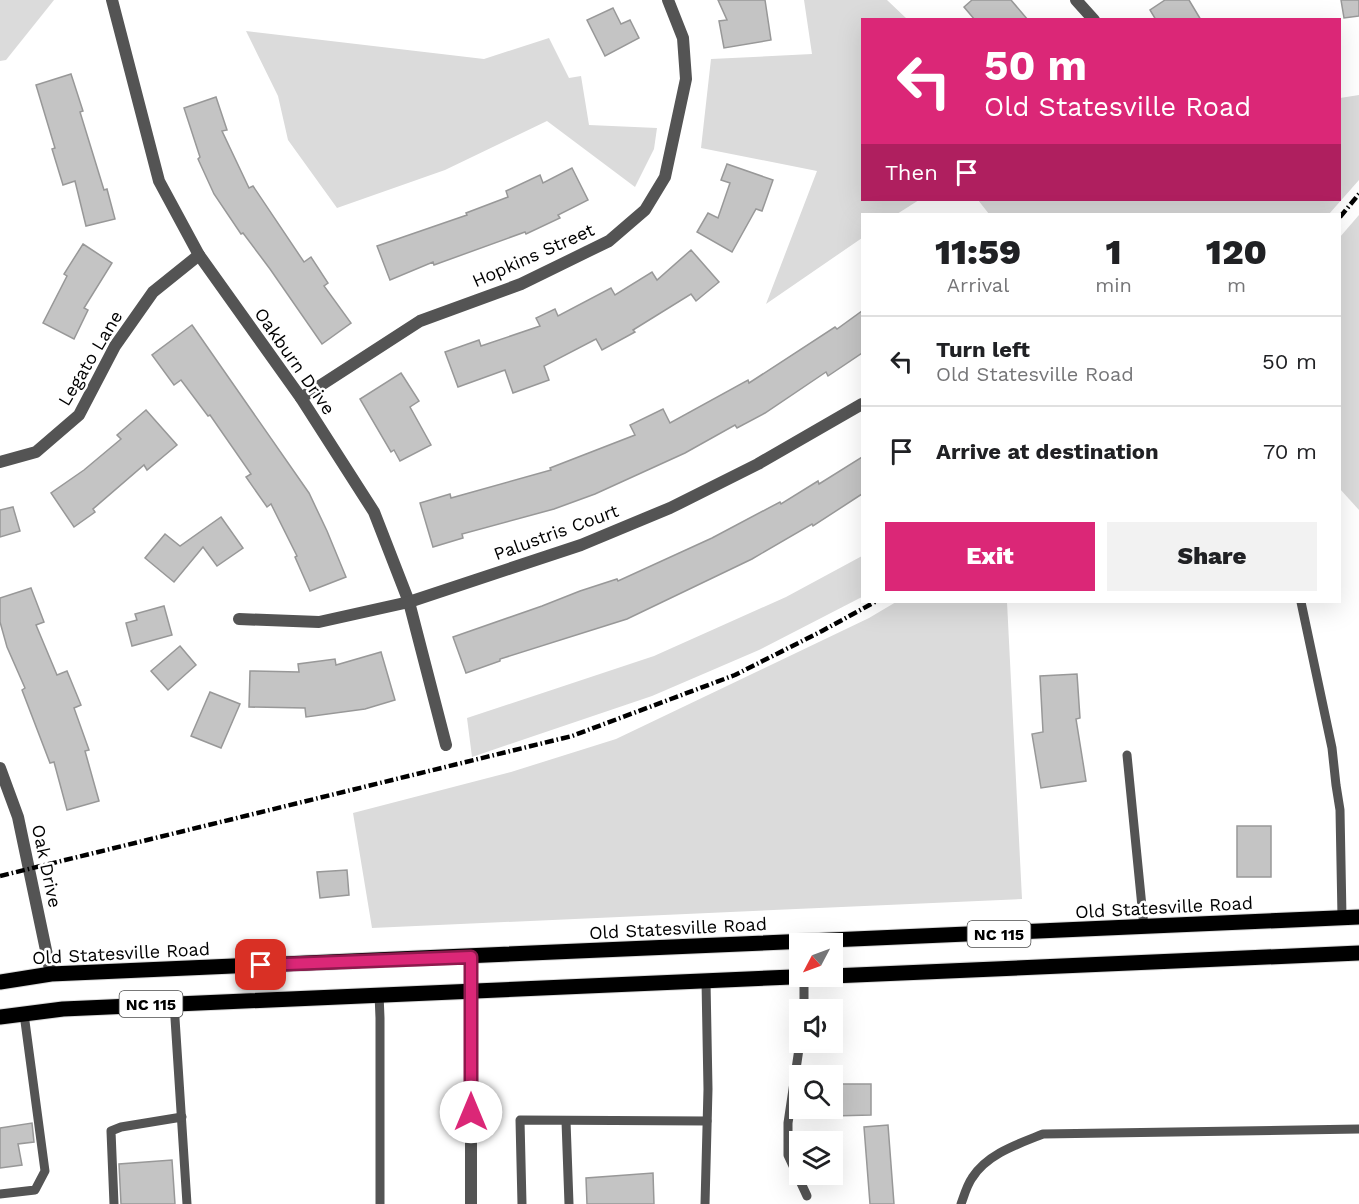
<!DOCTYPE html>
<html lang="en">
<head>
<meta charset="utf-8">
<style>
  :root { --surface:#fff; --page:#f2f2f2; --text:#202124; --muted:#757577; --line:#e0e0e0; --accent:#db2777 }
  body { margin:0; font-family:"Work Sans",sans-serif; background:var(--page); color:var(--text); height:100vh; display:flex; flex-direction:column; font-size:22px; white-space:nowrap }
  * { box-sizing:border-box; margin:0 }
  p { font-size:20px; color:var(--muted) }
  .icon { flex:none; width:33px; height:33px; fill:none; stroke:currentColor; stroke-width:2; stroke-linecap:round; stroke-linejoin:round }
  .map { position:relative; flex:1; overflow:hidden }
  .details { position:absolute; left:861px; top:213px; width:480px; height:390px; display:flex; flex-direction:column; background:var(--surface); border-radius:0px; box-shadow:0 6px 24px #0002 }
  .details>* { flex:none }
  .hud { position:absolute; left:861px; top:18px; width:480px; height:183px; border-radius:0px; box-shadow:0 6px 24px #0002; background:#db2777; color:#fff; overflow:hidden }
  .needle { width:39px; rotate:229deg }
  .fabs { position:absolute; left:789px; top:933px; display:grid; gap:12px }
  .fabs a { display:grid; place-items:center; width:54px; height:54px; border-radius:0px; background:var(--surface); box-shadow:0 6px 24px #0002; font-size:30px }
  .pin { position:absolute; display:grid; place-items:center; width:51px; height:51px; color:#fff; margin:-26px; border-radius:12px; box-shadow:0 3px 9px #0006 }
  .me { position:absolute; width:66px; margin:-33px; rotate:0deg; stroke-linejoin:round; filter:drop-shadow(0 0 4px #0008) }
  .turn { display:flex; align-items:center; gap:21px; height:126px; padding:0 24px; font-size:27px }
  .turn .icon { width:78px; height:78px; stroke-width:2.5 }
  .turn b { display:block; font-size:42px; line-height:51px }
  .then { display:flex; align-items:center; height:57px; padding:0 24px; background:#0003; gap:12px; font-size:22px }
  .eta { display:flex; justify-content:space-evenly; align-items:center; height:102px; text-align:center }
  .eta b { font-size:36px; font-weight:800; line-height:42px }
  .cta { display:flex; gap:12px; margin-top:auto; padding:12px 24px }
  .cta a { flex:1; height:69px; border-radius:0px; background:var(--accent); color:#fff; font-size:24px; font-weight:800; line-height:69px; text-align:center }
  .cta a+a { background:var(--page); color:var(--text) }
  ul { padding:0; list-style:none }
  li { display:flex; align-items:center; gap:18px; height:90px; padding:0 24px; border-top:2px solid var(--line) }
  li div { flex:1 }
  li b { display:block; font-size:22px }
  li em { font-style:normal }
  .map>svg:first-child { display:block }
  .green { fill:#dbdbdb }
  .building { fill:#c4c4c4; stroke:#989898; stroke-width:1.5 }
  .lines { fill:none; stroke-linecap:round; stroke-linejoin:round }
  .primary-casing { stroke:#dbdbdb; stroke-width:17 }
  .service { stroke:#545454; stroke-width:9 }
  .minor { stroke:#545454; stroke-width:12 }
  .primary { stroke:#000; stroke-width:15 }
  .rail { stroke:#000; stroke-width:4.5; stroke-dasharray:9 3 1.5 3; stroke-linecap:butt }
  .route-casing { stroke:#8e194d; stroke-width:15 }
  .route { stroke:#db2777; stroke-width:10 }
  .labels { text-anchor:middle; dominant-baseline:central; stroke-width:5; stroke-linejoin:round; paint-order:stroke }
  .shield { fill:#fff; stroke:#4c4c4c; stroke-width:1.5 }
  .shield-label { font-size:16px; font-weight:bold; fill:#000 }
  .street-label { font-size:18px; fill:#000; stroke:#fff }
</style>
</head>
<body>
<div class="map">
<svg width="1359" height="1204" viewBox="0 0 1359 1204">
  <rect width="100%" height="100%" fill="#fff"/>
  <g class="green">
    <path d="M 0,0 L 54,0 L 6,60 L 0,61 Z"/>
    <path d="M 804,0 L 887,0 L 907,19 L 862,20 L 862,200 L 919,200 L 897,214 L 862,214 L 862,238 L 766,304 L 817,171 L 701,148 L 711,59 L 812,54 Z"/>
    <path d="M 246,31 L 484,59 L 549,38 L 569,78 L 581,76 L 589,125 L 657,128 L 654,149 L 635,187 L 547,121 L 445,170 L 337,208 L 288,140 L 278,96 Z"/>
    <path d="M 1359,95 L 1359,180 L 1329,214 L 989,214 L 978,200 L 1340,200 L 1340,98 Z"/>
    <path d="M 1359,215 L 1359,510 L 1340,489 L 1340,237 Z"/>
    <path d="M 862,556 L 862,597 L 858,599 L 759,650 L 652,696 L 472,757 L 467,718 L 654,656 L 786,597 Z"/>
    <path d="M 896,602 L 1007,602 L 1022,899 L 372,928 L 353,813 L 511,772 L 616,739 L 869,618 Z"/>
  </g>
  <g class="building">
    <path d="M 718,0 L 765,0 L 771,40 L 724,48 L 719,21 L 727,20 Z"/>
    <path d="M 972,0 L 1011,0 L 1028,20 L 975,20 L 964,7 Z"/>
    <path d="M 1165,0 L 1189,0 L 1201,20 L 1156,20 L 1150,10 Z"/>
    <path d="M 1341,0 L 1359,0 L 1359,16 L 1344,18 Z"/>
    <path d="M 613,8 L 621,24 L 630,20 L 639,38 L 605,56 L 587,20 Z"/>
    <path d="M 71,74 L 83,111 L 80,112 L 104,190 L 107,189 L 115,219 L 86,226 L 75,181 L 63,185 L 52,149 L 55,148 L 36,85 Z"/>
    <path d="M 216,97 L 227,130 L 222,131 L 249,188 L 253,186 L 304,262 L 311,257 L 328,283 L 324,286 L 351,323 L 322,344 L 270,269 L 243,233 L 241,234 L 214,194 L 198,159 L 200,157 L 184,108 Z"/>
    <path d="M 727,164 L 773,180 L 762,211 L 756,209 L 732,252 L 697,232 L 708,213 L 718,218 L 730,183 L 721,180 Z"/>
    <path d="M 572,168 L 588,200 L 558,215 L 560,218 L 526,234 L 525,232 L 434,265 L 433,262 L 390,280 L 377,246 L 467,215 L 466,213 L 508,197 L 506,191 L 540,175 L 543,183 Z"/>
    <path d="M 83,244 L 112,263 L 84,308 L 88,310 L 74,339 L 43,323 L 67,276 L 64,274 Z"/>
    <path d="M 691,250 L 719,282 L 696,301 L 691,294 L 633,330 L 635,332 L 602,350 L 596,339 L 544,366 L 549,380 L 513,393 L 505,370 L 458,387 L 445,352 L 479,340 L 481,346 L 540,326 L 536,318 L 555,309 L 558,316 L 611,288 L 615,295 L 652,272 L 657,280 Z"/>
    <path d="M 862,311 L 862,353 L 828,376 L 826,372 L 765,413 L 737,428 L 735,425 L 685,453 L 595,494 L 554,509 L 462,534 L 463,538 L 433,547 L 420,503 L 450,494 L 451,498 L 551,470 L 550,468 L 635,435 L 630,425 L 663,409 L 670,423 L 748,380 L 749,383 L 835,327 L 837,329 Z"/>
    <path d="M 192,325 L 309,493 L 327,531 L 346,577 L 310,591 L 295,557 L 297,556 L 271,504 L 267,507 L 246,477 L 251,474 L 210,415 L 208,416 L 181,380 L 174,385 L 152,355 Z"/>
    <path d="M 401,373 L 419,401 L 410,407 L 431,445 L 400,461 L 394,450 L 391,452 L 360,399 Z"/>
    <path d="M 146,410 L 177,445 L 147,470 L 144,465 L 93,509 L 95,512 L 74,527 L 51,493 L 84,470 L 121,439 L 117,435 Z"/>
    <path d="M 862,457 L 862,494 L 813,526 L 812,524 L 752,559 L 627,619 L 500,659 L 500,661 L 466,673 L 453,637 L 542,606 L 580,591 L 617,579 L 618,581 L 712,538 L 780,502 L 781,504 L 818,481 L 819,484 Z"/>
    <path d="M 13,507 L 20,531 L 0,537 L 0,510 Z"/>
    <path d="M 221,517 L 243,548 L 217,566 L 203,547 L 174,582 L 145,558 L 165,534 L 180,546 Z"/>
    <path d="M 31,588 L 44,622 L 36,625 L 57,675 L 67,671 L 81,705 L 74,708 L 89,750 L 85,751 L 99,801 L 67,810 L 54,762 L 50,763 L 22,690 L 25,688 L 7,647 L 0,622 L 0,598 Z"/>
    <path d="M 164,606 L 172,635 L 132,646 L 126,623 L 137,620 L 135,614 Z"/>
    <path d="M 180,646 L 196,665 L 168,690 L 151,671 Z"/>
    <path d="M 381,652 L 395,700 L 365,709 L 306,717 L 305,708 L 249,707 L 250,671 L 299,672 L 298,664 L 335,659 L 336,665 Z"/>
    <path d="M 1077,674 L 1080,718 L 1076,719 L 1086,781 L 1041,788 L 1032,734 L 1043,732 L 1040,676 Z"/>
    <path d="M 210,692 L 240,704 L 221,748 L 191,736 Z"/>
    <rect x="1237" y="826" width="34" height="51"/>
    <path d="M 347,870 L 349,895 L 320,898 L 317,872 Z"/>
    <path d="M 832,1084 L 871,1084 L 871,1115 L 832,1116 Z"/>
    <path d="M 32,1123 L 34,1142 L 18,1144 L 22,1165 L 0,1168 L 0,1128 Z"/>
    <path d="M 888,1125 L 894,1204 L 870,1204 L 864,1127 Z"/>
    <path d="M 172,1160 L 175,1204 L 121,1204 L 119,1164 Z"/>
    <path d="M 653,1173 L 654,1204 L 587,1204 L 586,1178 Z"/>
  </g>
  <g class="lines">
    <defs>
      <g id="primary">
        <path d="M 832,976 L 1359,953"/>
        <path d="M 0,982 L 51,974 L 1359,917"/>
        <path d="M 0,1017 L 63,1009 L 816,976"/>
      </g>
    </defs>
    <use href="#primary" class="primary-casing"/>
    <g class="service">
      <path d="M 1301,602 L 1332,748 L 1336,785 L 1340,810 L 1342,917"/>
      <path d="M 1127,755 L 1144,927"/>
      <path d="M 379,994 L 380,1018 L 380,1204"/>
      <path d="M 174,1003 L 187,1204"/>
      <path d="M 804,1010 L 804,977"/>
      <path d="M 800,1042 L 788,1123 L 788,1155 L 807,1196"/>
      <path d="M 566,1121 L 569,1204"/>
      <path d="M 0,1194 L 35,1190 L 45,1171 L 24,1014"/>
      <path d="M 114,1204 L 111,1131 L 121,1127 L 182,1117"/>
      <path d="M 522,1204 L 520,1120 L 707,1121"/>
      <path d="M 705,1204 L 708,1089 L 706,981"/>
      <path d="M 961,1204 C 964,1196 967,1185 972,1178 C 987,1154 1018,1144 1043,1134 L 1359,1129"/>
    </g>
    <g class="minor">
      <path d="M 112,0 L 159,181 L 199,255 L 301,398 L 374,512 L 409,602 L 446,745"/>
      <path d="M 1076,0 L 1094,20"/>
      <path d="M 301,398 L 420,321 L 521,284 L 609,241 L 645,210 L 665,177 L 686,79 L 683,38 L 668,0"/>
      <path d="M 0,462 L 36,452 L 79,415 L 115,346 L 153,292 L 199,255"/>
      <path d="M 239,619 L 319,622 L 409,602 L 581,545 L 670,508 L 758,464 L 862,404"/>
      <path d="M 0,768 L 18,817 L 51,974"/>
      <path d="M 471,1204 L 471,957"/>
    </g>
    <use href="#primary" class="primary"/>
    <g class="rail">
      <path d="M 1340,217 L 1359,194"/>
      <path d="M 0,876 L 572,736 L 735,675 L 822,631 L 875,602"/>
    </g>
  </g>
  <g class="lines">
    <defs>
      <path id="route" d="M 261,965 L 471,957 L 471,1112"/>
    </defs>
    <use href="#route" class="route-casing"/>
    <use href="#route" class="route"/>
  </g>
  <g class="labels">
    <g class="shield">
      <rect x="967.5" y="921" width="63" height="26" rx="4.5"/>
      <rect x="119.5" y="991" width="63" height="26" rx="4.5"/>
    </g>
    <g class="shield-label">
      <text x="999" y="934">NC 115</text>
      <text x="151" y="1004">NC 115</text>
    </g>
    <g class="street-label">
      <text transform="translate(533 255) rotate(-24)">Hopkins Street</text>
      <text transform="translate(90 358) rotate(-59)">Legato Lane</text>
      <text transform="translate(295 361) rotate(55)">Oakburn Drive</text>
      <text transform="translate(556 532) rotate(-20)">Palustris Court</text>
      <text transform="translate(47 866) rotate(78)">Oak Drive</text>
      <text transform="translate(1164 907) rotate(-3)">Old Statesville Road</text>
      <text transform="translate(678 928) rotate(-3)">Old Statesville Road</text>
      <text transform="translate(121 953) rotate(-3)">Old Statesville Road</text>
    </g>
  </g>
</svg>
<div class="fabs">
<a><svg class="needle" viewBox="-14 -14 28 28"><path d="M0-13l5 13h-10z" fill="#e53935"/><path d="M0 13l5-13h-10z" fill="#757577"/></svg></a>
<a><svg class="icon" aria-label="sound" viewBox="0 0 24 24"><path d="M4 9h4l5-4v14l-5-4H4zM17 9q2 3 0 6"/></svg></a>
<a><svg class="icon" aria-label="search" viewBox="0 0 24 24"><circle cx="10" cy="10" r="6"/><path d="M15 15l6 6"/></svg></a>
<a><svg class="icon" aria-label="layers" viewBox="0 0 24 24"><path d="M12 4l9 5-9 5-9-5zM3 14l9 5 9-5"/></svg></a>
</div>
<div class="pin" style="left:261px;top:965px;background:#d93025"><svg class="icon" aria-label="arrive" viewBox="0 0 24 24"><path d="M6 21V4h12l-3 4 3 4H6"/></svg></div>
<svg class="me" style="left:471px;top:1112px" viewBox="-20 -20 40 40"><circle r="19" fill="#fff"/><path d="M0-13L10 11 0 6-10 11z" fill="#db2777"/></svg>
<div class="hud">
<div class="turn"><svg class="icon" aria-label="left" viewBox="0 0 24 24"><path d="M17 20v-9H6M10 6l-5 5 5 5"/></svg><div><b>50 m</b>Old Statesville Road</div></div>
<div class="then">Then<svg class="icon" aria-label="arrive" viewBox="0 0 24 24"><path d="M6 21V4h12l-3 4 3 4H6"/></svg></div>
</div>
<section class="details">
<div class="eta">
<div><b>11:59</b><p>Arrival</p></div>
<div><b>1</b><p>min</p></div>
<div><b>120</b><p>m</p></div>
</div>
<ul>
<li><svg class="icon" aria-label="left" viewBox="0 0 24 24"><path d="M17 20v-9H6M10 6l-5 5 5 5"/></svg><div><b>Turn left</b><p>Old Statesville Road</p></div><em>50 m</em></li>
<li><svg class="icon" aria-label="arrive" viewBox="0 0 24 24"><path d="M6 21V4h12l-3 4 3 4H6"/></svg><div><b>Arrive at destination</b></div><em>70 m</em></li>
</ul>
<div class="cta"><a>Exit</a><a>Share</a></div>
</section>
</div>
</body>
</html>
